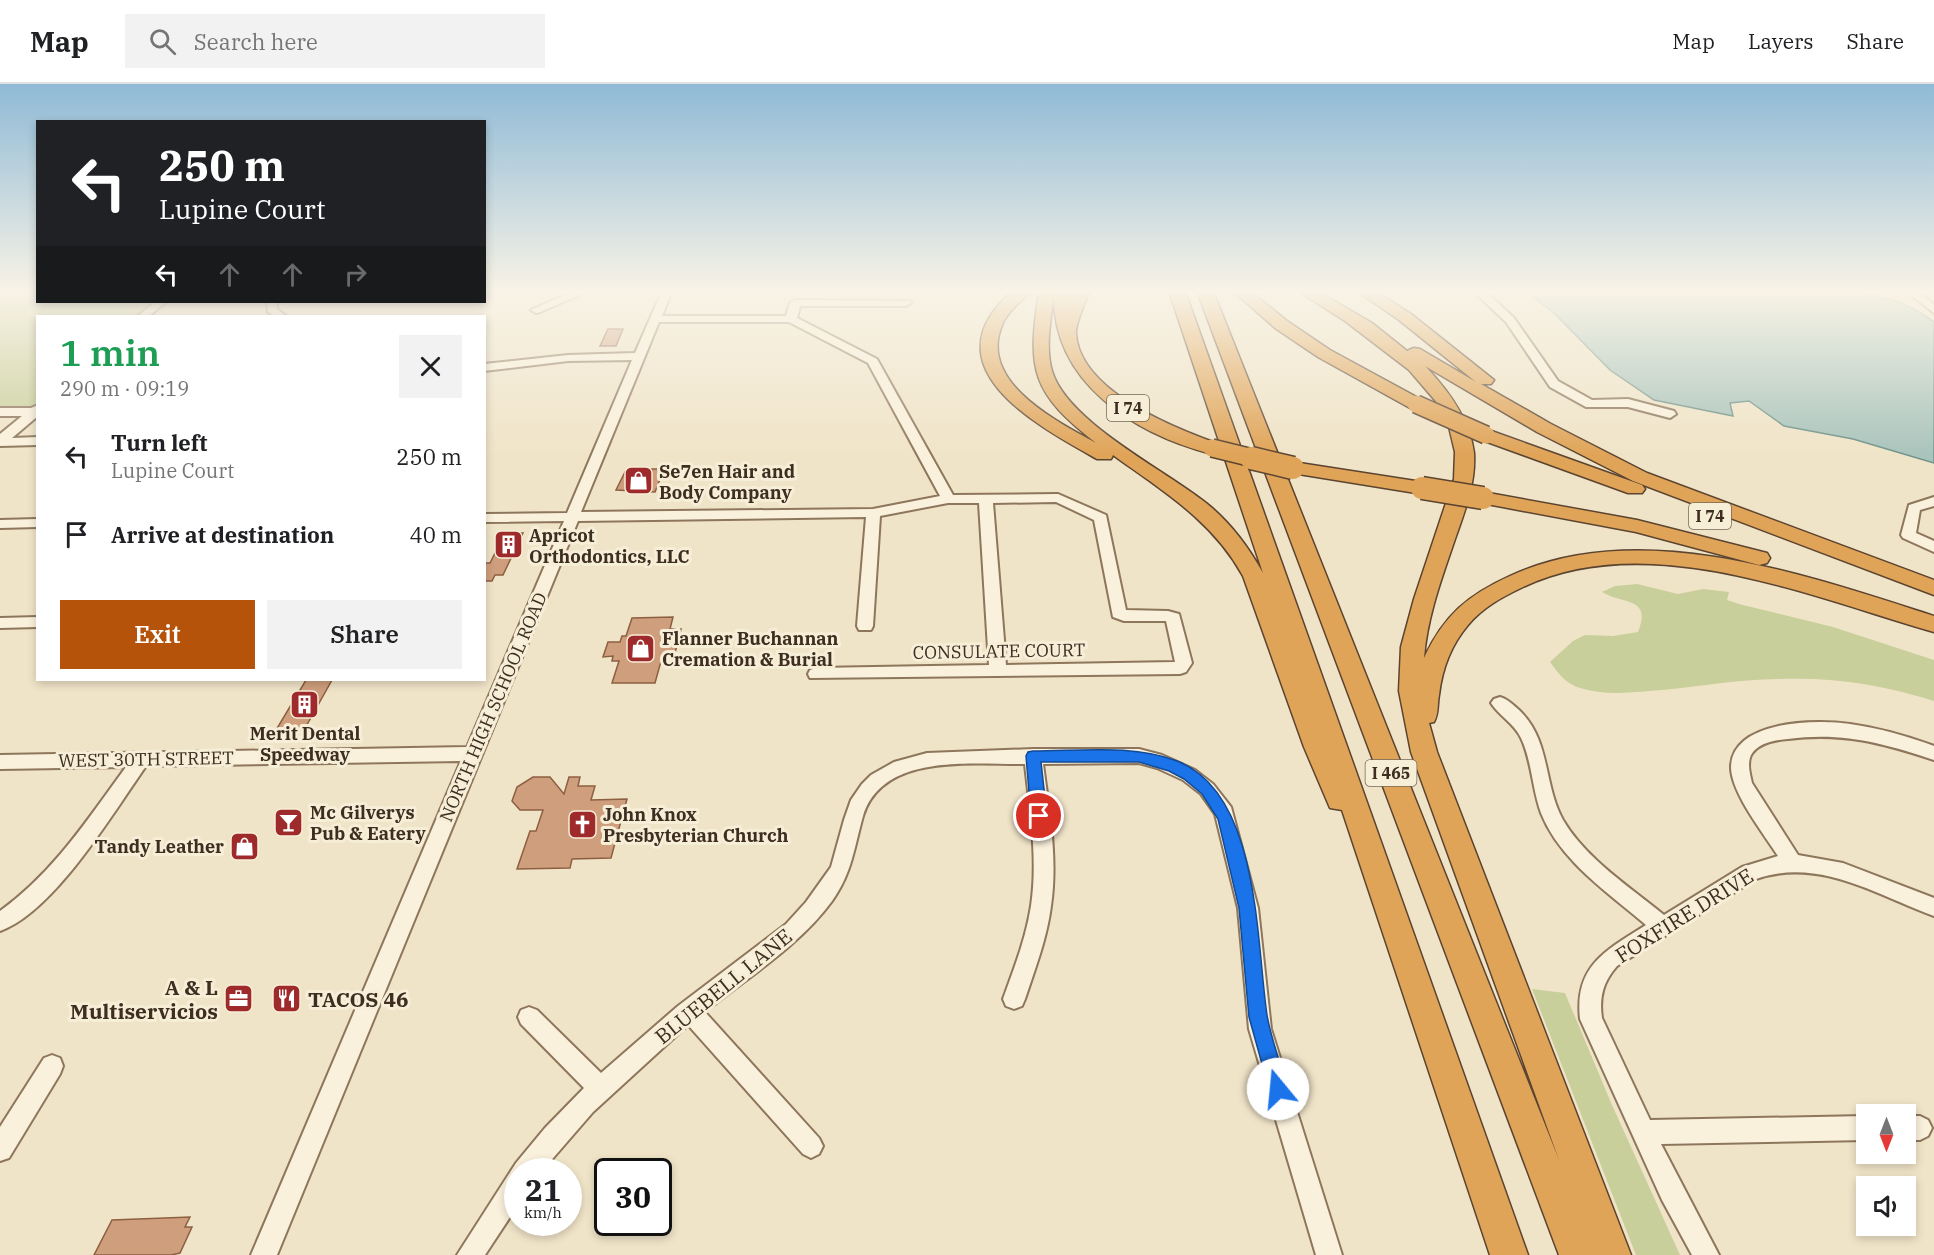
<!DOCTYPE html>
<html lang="en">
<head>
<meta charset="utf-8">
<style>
  :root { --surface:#fff; --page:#f2f2f2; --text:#202124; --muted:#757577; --line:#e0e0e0; --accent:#b45309 }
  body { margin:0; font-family:"IBM Plex Serif",serif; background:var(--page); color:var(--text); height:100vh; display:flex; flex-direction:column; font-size:22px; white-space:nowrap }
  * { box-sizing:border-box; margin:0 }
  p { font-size:20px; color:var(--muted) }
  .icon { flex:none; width:33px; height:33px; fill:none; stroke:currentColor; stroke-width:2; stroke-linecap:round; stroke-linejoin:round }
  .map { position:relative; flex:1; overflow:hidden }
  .details { position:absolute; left:36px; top:231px; width:450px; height:366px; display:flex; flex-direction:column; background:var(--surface); border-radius:0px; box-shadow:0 3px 9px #0003 }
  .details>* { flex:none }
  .banner { position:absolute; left:36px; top:36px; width:450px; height:183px; border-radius:0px; box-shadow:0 3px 9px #0003; background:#202124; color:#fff; overflow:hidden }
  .needle { width:39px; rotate:180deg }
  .controls { position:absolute; left:1856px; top:1020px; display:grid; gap:12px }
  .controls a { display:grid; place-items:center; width:60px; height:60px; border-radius:0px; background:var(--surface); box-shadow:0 3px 9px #0003; font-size:30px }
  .speed { position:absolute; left:504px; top:1074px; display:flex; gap:12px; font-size:30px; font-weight:700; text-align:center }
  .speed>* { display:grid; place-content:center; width:78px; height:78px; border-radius:50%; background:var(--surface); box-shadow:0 3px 9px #0003; line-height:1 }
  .speed small { font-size:15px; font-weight:400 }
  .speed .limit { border:3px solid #111; border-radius:9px; background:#fff; color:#111 }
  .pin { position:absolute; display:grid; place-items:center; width:51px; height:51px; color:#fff; margin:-26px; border:3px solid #fff; border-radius:50%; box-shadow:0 2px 6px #0007 }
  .me { position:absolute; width:66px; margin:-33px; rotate:343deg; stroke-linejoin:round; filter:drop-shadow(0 0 4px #0008) }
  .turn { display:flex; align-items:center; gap:21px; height:126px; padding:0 24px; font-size:27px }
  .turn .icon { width:78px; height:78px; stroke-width:2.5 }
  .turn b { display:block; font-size:42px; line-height:51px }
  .lanes { display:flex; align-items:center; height:57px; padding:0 24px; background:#0003; justify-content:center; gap:30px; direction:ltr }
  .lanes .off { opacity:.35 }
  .round { display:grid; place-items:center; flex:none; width:63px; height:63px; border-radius:0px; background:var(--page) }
  .head { display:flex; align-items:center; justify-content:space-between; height:102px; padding:0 24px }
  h1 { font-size:36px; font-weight:600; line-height:45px; color:#1e9e55 }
  .button { display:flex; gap:12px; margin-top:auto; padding:12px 24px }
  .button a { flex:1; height:69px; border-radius:0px; background:var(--accent); color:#fff; font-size:24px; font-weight:600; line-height:69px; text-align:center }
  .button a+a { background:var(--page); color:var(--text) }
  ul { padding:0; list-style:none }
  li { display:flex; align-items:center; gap:18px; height:78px; padding:0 24px }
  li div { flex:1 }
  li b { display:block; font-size:22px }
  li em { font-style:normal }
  header { display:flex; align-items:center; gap:36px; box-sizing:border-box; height:84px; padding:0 30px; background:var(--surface); border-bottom:2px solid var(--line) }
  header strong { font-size:28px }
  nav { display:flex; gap:33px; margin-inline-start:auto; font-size:21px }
  .search { width:420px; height:54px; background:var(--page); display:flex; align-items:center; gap:15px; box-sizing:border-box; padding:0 21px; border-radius:0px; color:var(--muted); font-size:22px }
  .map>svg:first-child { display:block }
  .green { fill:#c9cf9b }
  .water { fill:#a9c4bc; stroke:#6f938a; stroke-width:1.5 }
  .building { fill:#cf9f7d; stroke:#8d5f41; stroke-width:1.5 }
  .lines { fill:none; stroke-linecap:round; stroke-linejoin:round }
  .minor-casing { stroke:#8d765c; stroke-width:4 }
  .highway-casing { stroke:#5b4430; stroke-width:3 }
  .minor { fill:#faf1dc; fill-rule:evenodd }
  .highway { fill:#e0a458; fill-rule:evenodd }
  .highway-bridge-far1-casing { stroke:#5b4430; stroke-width:20; stroke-linecap:butt }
  .highway-bridge-casing { stroke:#5b4430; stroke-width:25; stroke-linecap:butt }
  .highway-bridge-far1 { stroke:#e0a458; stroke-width:17 }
  .highway-bridge { stroke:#e0a458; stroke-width:22 }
  .route { fill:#1a73e8; stroke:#114b97; stroke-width:1.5 }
  .labels { text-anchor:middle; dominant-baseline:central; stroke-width:6; stroke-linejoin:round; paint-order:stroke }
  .shield { fill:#f7eed8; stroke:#756857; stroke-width:1.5 }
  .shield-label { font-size:16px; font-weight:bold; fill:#3d2e20 }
  .poi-label { font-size:18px; font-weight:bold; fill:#3d2e20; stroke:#f7eed8; text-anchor:start }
  .street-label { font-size:18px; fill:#3d2e20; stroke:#f7eed8 }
  .near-street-label { font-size:21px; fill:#3d2e20; stroke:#f7eed8 }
  .near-poi-label { font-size:21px; font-weight:bold; fill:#3d2e20; stroke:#f7eed8; text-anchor:end }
</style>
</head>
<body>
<header>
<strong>Map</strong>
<div class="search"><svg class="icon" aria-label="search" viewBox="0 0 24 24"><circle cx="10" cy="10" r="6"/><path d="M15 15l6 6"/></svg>Search here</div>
<nav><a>Map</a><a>Layers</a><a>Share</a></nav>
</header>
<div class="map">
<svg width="1934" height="1171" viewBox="0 0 1934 1171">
  <rect width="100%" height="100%" fill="#f0e4c8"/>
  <g class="green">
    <path d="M 0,207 L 37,207 L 38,218 L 154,218 L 137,232 L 38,232 L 37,318 L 30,325 L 0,325 Z"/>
    <path d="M 1637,500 L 1678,510 L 1703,505 L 1729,508 L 1727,516 L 1739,520 L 1833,543 L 1934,576 L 1934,617 C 1884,601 1834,593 1781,595 C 1737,595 1692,604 1649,607 C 1626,609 1602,611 1580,604 C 1566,600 1558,589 1550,578 L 1573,557 L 1585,551 L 1613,552 L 1638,548 C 1652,512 1623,521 1602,508 L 1615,502 Z"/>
    <path d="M 1532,905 L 1565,909 L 1612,1021 L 1680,1171 L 1636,1171 Z"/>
  </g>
  <path class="water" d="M 1525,207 L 1845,207 C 1880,212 1906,216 1934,238 L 1934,379 L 1853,355 L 1784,342 L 1749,317 L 1730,319 L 1733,332 L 1654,316 L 1610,286 L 1553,228 Z"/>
  <g class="building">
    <path d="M 608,245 L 623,245 L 616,262 L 600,262 Z"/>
    <path d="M 642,385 L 664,385 L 655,408 L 616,406 L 625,388 L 640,388 Z"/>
    <path d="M 505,449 L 523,449 L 503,491 L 495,491 L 492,497 L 484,497 L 484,479 L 490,479 Z"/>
    <path d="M 673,533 L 670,545 L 681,545 L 675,569 L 663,570 L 655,599 L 612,599 L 619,577 L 612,577 L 613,572 L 603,573 L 608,558 L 620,558 L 622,552 L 626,552 L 632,534 Z"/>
    <path d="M 306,596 L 332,596 L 304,646 L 276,646 Z"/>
    <path d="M 533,693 L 550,693 L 564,710 L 569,693 L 580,693 L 578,702 L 595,702 L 591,716 L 627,715 L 611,774 L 572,775 L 570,784 L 517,785 L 530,747 L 536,747 L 543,726 L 520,726 L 512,717 L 517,703 Z"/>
    <path d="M 190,1133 L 185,1143 L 192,1143 L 180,1169 L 171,1171 L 94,1171 L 112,1136 Z"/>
  </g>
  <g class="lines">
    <defs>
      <g id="minor">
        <path d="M 574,207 L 589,207 L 540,228 L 536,229 L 531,226 Z"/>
        <path d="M 662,207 L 672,207 L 662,232 L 786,232 L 790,219 L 795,216 L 910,217 L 911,219 L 906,222 L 800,222 L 797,234 L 877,275 L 953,411 L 1058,410 L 1106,431 L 1126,526 L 1168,527 L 1179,530 L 1192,579 L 1186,588 L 1180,590 L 810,594 L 808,590 L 810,586 L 816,584 L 989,581 L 979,419 L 948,419 L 880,432 L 873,542 L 871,546 L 859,546 L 857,542 L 866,433 L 578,437 L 277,1171 L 251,1171 L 461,677 L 146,682 C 113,729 54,828 0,847 L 0,827 C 53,789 88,735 126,683 L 0,685 L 0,671 L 467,663 L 564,437 L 484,438 L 484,430 L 567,429 L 632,276 L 568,277 L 484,287 L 484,280 L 568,271 L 635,269 ZM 659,238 L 789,238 L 868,279 L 940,412 L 873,425 L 581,428 ZM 1056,418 L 1094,436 L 1113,533 L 1124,537 L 1166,537 L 1175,578 L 1006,581 L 993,419 Z"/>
        <path d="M 1473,207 L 1485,207 L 1514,234 L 1558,297 L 1592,316 L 1628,315 L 1674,327 L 1676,330 L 1670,334 L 1628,323 L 1586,323 L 1550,303 L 1506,238 Z"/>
        <path d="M 1906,207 L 1918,207 L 1934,221 L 1934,229 Z"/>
        <path d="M 155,218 L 166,218 L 149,232 L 138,232 Z"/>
        <path d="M 267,218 L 277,218 L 277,225 L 286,232 L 274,232 L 268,228 Z"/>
        <path d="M 38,321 L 38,332 L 12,354 L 38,353 L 38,361 L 0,362 L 0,350 L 22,332 L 0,332 L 0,324 L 31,324 Z"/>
        <path d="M 1934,413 L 1934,422 L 1920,426 L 1916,449 L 1934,457 L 1934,468 L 1903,454 L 1901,451 L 1909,421 Z"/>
        <path d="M 38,435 L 38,443 L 0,444 L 0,436 Z"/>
        <path d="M 38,533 L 38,543 L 0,544 L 0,534 Z"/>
        <path d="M 1500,613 C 1508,615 1513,621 1519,626 C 1551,656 1543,700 1563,736 C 1586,775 1630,803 1664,831 L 1742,783 L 1778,772 C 1764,750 1732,710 1731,684 C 1731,636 1816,635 1850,640 C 1879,644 1907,652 1934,662 L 1934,676 C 1882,659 1843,648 1788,655 C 1775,656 1758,659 1751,671 C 1747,680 1750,690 1752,699 L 1798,771 L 1843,779 L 1934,814 L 1934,832 C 1876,811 1819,773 1756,795 L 1617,882 C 1603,898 1599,913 1602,934 L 1650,1036 L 1866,1032 L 1866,1056 L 1661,1060 L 1719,1171 L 1692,1171 L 1662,1116 L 1580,935 C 1574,881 1607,866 1646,841 C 1609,809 1560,777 1541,729 C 1532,704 1532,677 1521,654 C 1514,639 1499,632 1491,619 L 1494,615 Z"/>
        <path d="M 1033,665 L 1139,665 L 1162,671 L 1195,686 L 1213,700 L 1231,723 L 1258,824 L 1271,945 L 1342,1171 L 1316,1171 L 1249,945 L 1238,824 L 1215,730 L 1201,710 L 1183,696 L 1157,684 L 1139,679 L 1043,680 C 1049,727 1058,774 1051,822 C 1047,854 1035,885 1025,915 L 1022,922 L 1014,925 L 1006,922 L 1003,915 C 1014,885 1026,854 1031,822 C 1038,775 1030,727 1025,680 C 973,681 883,668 863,732 C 854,764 852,789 832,817 C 799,862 748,893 705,928 L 819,1054 L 823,1062 L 819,1070 L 811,1074 L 803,1070 L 688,941 L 593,1028 L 541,1088 L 518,1088 L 518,1121 L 485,1171 L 457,1171 L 516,1079 L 545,1044 L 584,1004 L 521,940 L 518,933 L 521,926 L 529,923 L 537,926 L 601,989 L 678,922 L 786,840 L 806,818 L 831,783 L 844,736 L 851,716 L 862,700 L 871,691 L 894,678 L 927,669 Z"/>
        <path d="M 52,971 L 60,974 L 63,982 L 60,990 L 9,1074 L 0,1077 L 0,1043 L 44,974 Z"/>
        <path d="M 1905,1032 L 1920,1032 L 1928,1036 L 1932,1044 L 1928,1052 L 1920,1056 L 1905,1056 Z"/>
      </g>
      <g id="highway">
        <path d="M 1013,207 L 1030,207 C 1022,218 1009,225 1003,239 C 976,297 1056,337 1096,359 C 1031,308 1027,287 1039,207 L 1070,207 L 1070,217 L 1074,207 L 1090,207 C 1085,217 1075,242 1076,250 C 1080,307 1174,344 1219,360 L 1221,364 L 1219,368 L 1212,370 C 1134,350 1052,298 1054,210 C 1051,234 1045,263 1052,287 C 1067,338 1165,386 1206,419 C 1229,437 1249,464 1263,489 L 1169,207 L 1185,207 L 1528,1171 L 1490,1171 L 1342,726 L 1330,724 L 1304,663 L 1243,492 C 1213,437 1163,407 1113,371 L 1111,375 L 1097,375 C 1038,342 925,282 1013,207 Z"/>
        <path d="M 1197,207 L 1213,207 L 1559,1076 L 1411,668 L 1399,607 L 1401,563 L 1414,515 L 1454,395 L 1455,368 L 1449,343 L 1439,321 L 1409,286 L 1345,237 L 1298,207 L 1317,207 L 1372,239 L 1407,267 L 1414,264 L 1420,265 L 1476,298 L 1399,236 L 1357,207 L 1375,207 L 1411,230 L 1494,296 L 1491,300 L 1481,300 L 1551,340 L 1647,389 L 1934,496 L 1934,511 L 1633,397 L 1537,348 L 1425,282 C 1448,306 1470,335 1474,369 C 1476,400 1464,429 1454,458 C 1441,496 1427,534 1424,574 C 1444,531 1468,511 1510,492 C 1639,432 1807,491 1934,532 L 1934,548 C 1811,513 1648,443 1523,503 C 1502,513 1483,523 1468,541 C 1451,561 1442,585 1439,611 C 1437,621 1439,629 1434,638 L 1429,639 L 1437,668 L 1631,1171 L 1559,1171 Z"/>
        <path d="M 1233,207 L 1250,207 L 1287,237 L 1330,266 L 1422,316 L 1425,320 L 1422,324 L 1410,324 L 1318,273 L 1275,244 Z"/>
        <path d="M 1486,345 L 1642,401 L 1645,405 L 1642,409 L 1628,409 L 1479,355 L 1477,351 L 1479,347 Z"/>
        <path d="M 1293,378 L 1422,398 L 1429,400 L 1432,404 L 1429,408 L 1422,410 L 1286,388 L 1283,384 L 1286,380 Z"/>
        <path d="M 1483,408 L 1637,436 L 1767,469 L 1770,474 L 1767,479 L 1759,481 L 1636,448 L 1476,418 L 1473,414 L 1476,410 Z"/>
      </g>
    </defs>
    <use href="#minor" class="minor-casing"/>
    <use href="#highway" class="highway-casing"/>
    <use href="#minor" class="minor"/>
    <use href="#highway" class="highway"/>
    <defs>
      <g id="highway-bridge-far1">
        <path d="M 1416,320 L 1486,351"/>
        <path d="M 1212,364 L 1257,375"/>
      </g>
      <g id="highway-bridge">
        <path d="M 1251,374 L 1293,384"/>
        <path d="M 1422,404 L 1483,414"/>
      </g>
    </defs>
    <use href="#highway-bridge-far1" class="highway-bridge-far1-casing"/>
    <use href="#highway-bridge" class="highway-bridge-casing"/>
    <use href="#highway-bridge-far1" class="highway-bridge-far1"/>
    <use href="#highway-bridge" class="highway-bridge"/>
  </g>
  <linearGradient id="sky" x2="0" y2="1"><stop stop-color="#8fbad6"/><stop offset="0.56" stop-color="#f8f3e6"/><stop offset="1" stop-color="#f8f3e6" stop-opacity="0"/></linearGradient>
  <rect width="1934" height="371" fill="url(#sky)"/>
  <path class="route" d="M 1033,667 C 1081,667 1132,660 1177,677 C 1260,709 1256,857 1267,931 C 1271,955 1281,981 1288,1005 L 1285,1012 L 1278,1014 L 1271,1012 L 1269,1005 L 1249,933 L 1239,824 L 1218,735 L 1202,710 L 1184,695 L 1169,687 L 1139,678 L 1041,678 L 1047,732 L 1045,736 L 1039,738 L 1034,736 L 1031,732 L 1026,672 L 1028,668 Z"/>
  <defs>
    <symbol id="shop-square" viewBox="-11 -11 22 22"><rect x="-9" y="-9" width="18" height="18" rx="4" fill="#9e2a2b" stroke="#f7eed8"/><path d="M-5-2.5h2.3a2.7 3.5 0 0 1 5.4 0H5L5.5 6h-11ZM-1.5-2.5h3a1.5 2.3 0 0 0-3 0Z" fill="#fff"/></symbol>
    <symbol id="building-square" viewBox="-11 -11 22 22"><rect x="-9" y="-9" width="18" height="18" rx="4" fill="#9e2a2b" stroke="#f7eed8"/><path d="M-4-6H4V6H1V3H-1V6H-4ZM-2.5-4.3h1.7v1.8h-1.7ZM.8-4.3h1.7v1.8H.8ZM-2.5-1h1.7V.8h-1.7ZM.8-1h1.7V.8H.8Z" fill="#fff"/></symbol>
    <symbol id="bar-square" viewBox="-11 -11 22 22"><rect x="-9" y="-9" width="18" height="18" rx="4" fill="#9e2a2b" stroke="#f7eed8"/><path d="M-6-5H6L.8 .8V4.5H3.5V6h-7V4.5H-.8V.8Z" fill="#fff"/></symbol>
    <symbol id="church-square" viewBox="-11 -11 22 22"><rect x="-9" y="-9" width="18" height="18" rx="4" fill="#9e2a2b" stroke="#f7eed8"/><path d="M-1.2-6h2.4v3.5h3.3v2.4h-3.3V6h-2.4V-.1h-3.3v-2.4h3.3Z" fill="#fff"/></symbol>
    <symbol id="office-square" viewBox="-11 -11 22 22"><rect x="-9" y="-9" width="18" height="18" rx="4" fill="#9e2a2b" stroke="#f7eed8"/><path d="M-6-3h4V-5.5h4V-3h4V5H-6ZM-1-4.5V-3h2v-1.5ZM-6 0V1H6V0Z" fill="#fff"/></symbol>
    <symbol id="restaurant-square" viewBox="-11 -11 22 22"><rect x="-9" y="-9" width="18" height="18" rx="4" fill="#9e2a2b" stroke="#f7eed8"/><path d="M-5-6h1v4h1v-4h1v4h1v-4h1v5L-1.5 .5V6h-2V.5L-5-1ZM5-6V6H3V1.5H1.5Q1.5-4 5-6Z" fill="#fff"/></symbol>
  </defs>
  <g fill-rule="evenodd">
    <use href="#shop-square" x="622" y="380" width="33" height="33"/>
    <use href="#building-square" x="492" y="444" width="33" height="33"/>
    <use href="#shop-square" x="624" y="548" width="33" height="33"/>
    <use href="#building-square" x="288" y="604" width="33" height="33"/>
    <use href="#bar-square" x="272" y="722" width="33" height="33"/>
    <use href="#church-square" x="566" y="724" width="33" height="33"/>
    <use href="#shop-square" x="228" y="746" width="33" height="33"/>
    <use href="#office-square" x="222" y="898" width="33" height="33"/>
    <use href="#restaurant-square" x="270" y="898" width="33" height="33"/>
  </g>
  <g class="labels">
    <g class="shield">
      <rect x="1107" y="311" width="42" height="26" rx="4.5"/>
      <rect x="1689" y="419" width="42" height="26" rx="4.5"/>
      <rect x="1365.5" y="676" width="51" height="26" rx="4.5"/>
    </g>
    <g class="shield-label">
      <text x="1128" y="324">I 74</text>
      <text x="1710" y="432">I 74</text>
      <text x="1391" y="689">I 465</text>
    </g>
    <g class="poi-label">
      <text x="659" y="387">Se7en Hair and<tspan x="659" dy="21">Body Company</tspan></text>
      <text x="529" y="451">Apricot<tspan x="529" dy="21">Orthodontics, LLC</tspan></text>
      <text x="662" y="554">Flanner Buchannan<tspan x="662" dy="21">Cremation &amp; Burial</tspan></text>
      <text x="305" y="649" text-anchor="middle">Merit Dental<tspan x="305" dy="21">Speedway</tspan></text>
      <text x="310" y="728">Mc Gilverys<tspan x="310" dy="21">Pub &amp; Eatery</tspan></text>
      <text x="603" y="730">John Knox<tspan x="603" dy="21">Presbyterian Church</tspan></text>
      <text x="224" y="762" text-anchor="end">Tandy Leather</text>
    </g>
    <g class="street-label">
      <text transform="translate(999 567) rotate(-1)">CONSULATE COURT</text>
      <text transform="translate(493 623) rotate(-67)">NORTH HIGH SCHOOL ROAD</text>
      <text transform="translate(146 675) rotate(-1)">WEST 30TH STREET</text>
    </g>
    <g class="near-street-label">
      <text transform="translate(1684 831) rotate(-32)">FOXFIRE DRIVE</text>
      <text transform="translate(723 902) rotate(-39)">BLUEBELL LANE</text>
    </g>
    <g class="near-poi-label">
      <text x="218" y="903">A &amp; L<tspan x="218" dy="24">Multiservicios</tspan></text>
      <text x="308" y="915" text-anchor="start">TACOS 46</text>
    </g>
  </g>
</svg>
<div class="controls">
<a><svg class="needle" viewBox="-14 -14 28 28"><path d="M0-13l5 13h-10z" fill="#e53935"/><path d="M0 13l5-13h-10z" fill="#757577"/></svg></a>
<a><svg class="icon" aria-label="sound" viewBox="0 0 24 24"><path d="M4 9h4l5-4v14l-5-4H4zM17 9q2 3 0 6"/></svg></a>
</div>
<div class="speed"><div>21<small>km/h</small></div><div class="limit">30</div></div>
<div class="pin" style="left:1039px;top:732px;background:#d93025"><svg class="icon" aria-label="arrive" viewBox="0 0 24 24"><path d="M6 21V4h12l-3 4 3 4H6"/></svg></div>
<svg class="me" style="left:1278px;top:1005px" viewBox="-20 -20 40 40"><circle r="19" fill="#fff"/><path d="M0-13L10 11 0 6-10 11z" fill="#1a73e8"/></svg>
<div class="banner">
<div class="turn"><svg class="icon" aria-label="left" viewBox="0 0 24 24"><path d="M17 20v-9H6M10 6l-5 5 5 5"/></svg><div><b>250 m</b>Lupine Court</div></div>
<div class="lanes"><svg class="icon" aria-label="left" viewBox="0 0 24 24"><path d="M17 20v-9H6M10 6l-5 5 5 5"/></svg><svg class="icon off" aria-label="ahead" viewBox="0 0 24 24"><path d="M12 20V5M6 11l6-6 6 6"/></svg><svg class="icon off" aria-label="ahead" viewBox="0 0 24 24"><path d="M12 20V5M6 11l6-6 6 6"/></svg><svg class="icon off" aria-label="right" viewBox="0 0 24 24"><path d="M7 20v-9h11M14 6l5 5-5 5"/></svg></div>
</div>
<section class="details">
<div class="head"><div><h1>1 min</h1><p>290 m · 09:19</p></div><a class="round"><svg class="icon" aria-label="close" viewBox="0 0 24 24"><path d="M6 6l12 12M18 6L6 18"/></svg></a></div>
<ul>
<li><svg class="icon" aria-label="left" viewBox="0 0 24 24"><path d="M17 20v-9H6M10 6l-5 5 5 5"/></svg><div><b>Turn left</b><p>Lupine Court</p></div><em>250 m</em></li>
<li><svg class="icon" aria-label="arrive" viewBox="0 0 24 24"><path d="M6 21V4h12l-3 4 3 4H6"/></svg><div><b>Arrive at destination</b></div><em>40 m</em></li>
</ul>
<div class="button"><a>Exit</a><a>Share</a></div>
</section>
</div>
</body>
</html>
